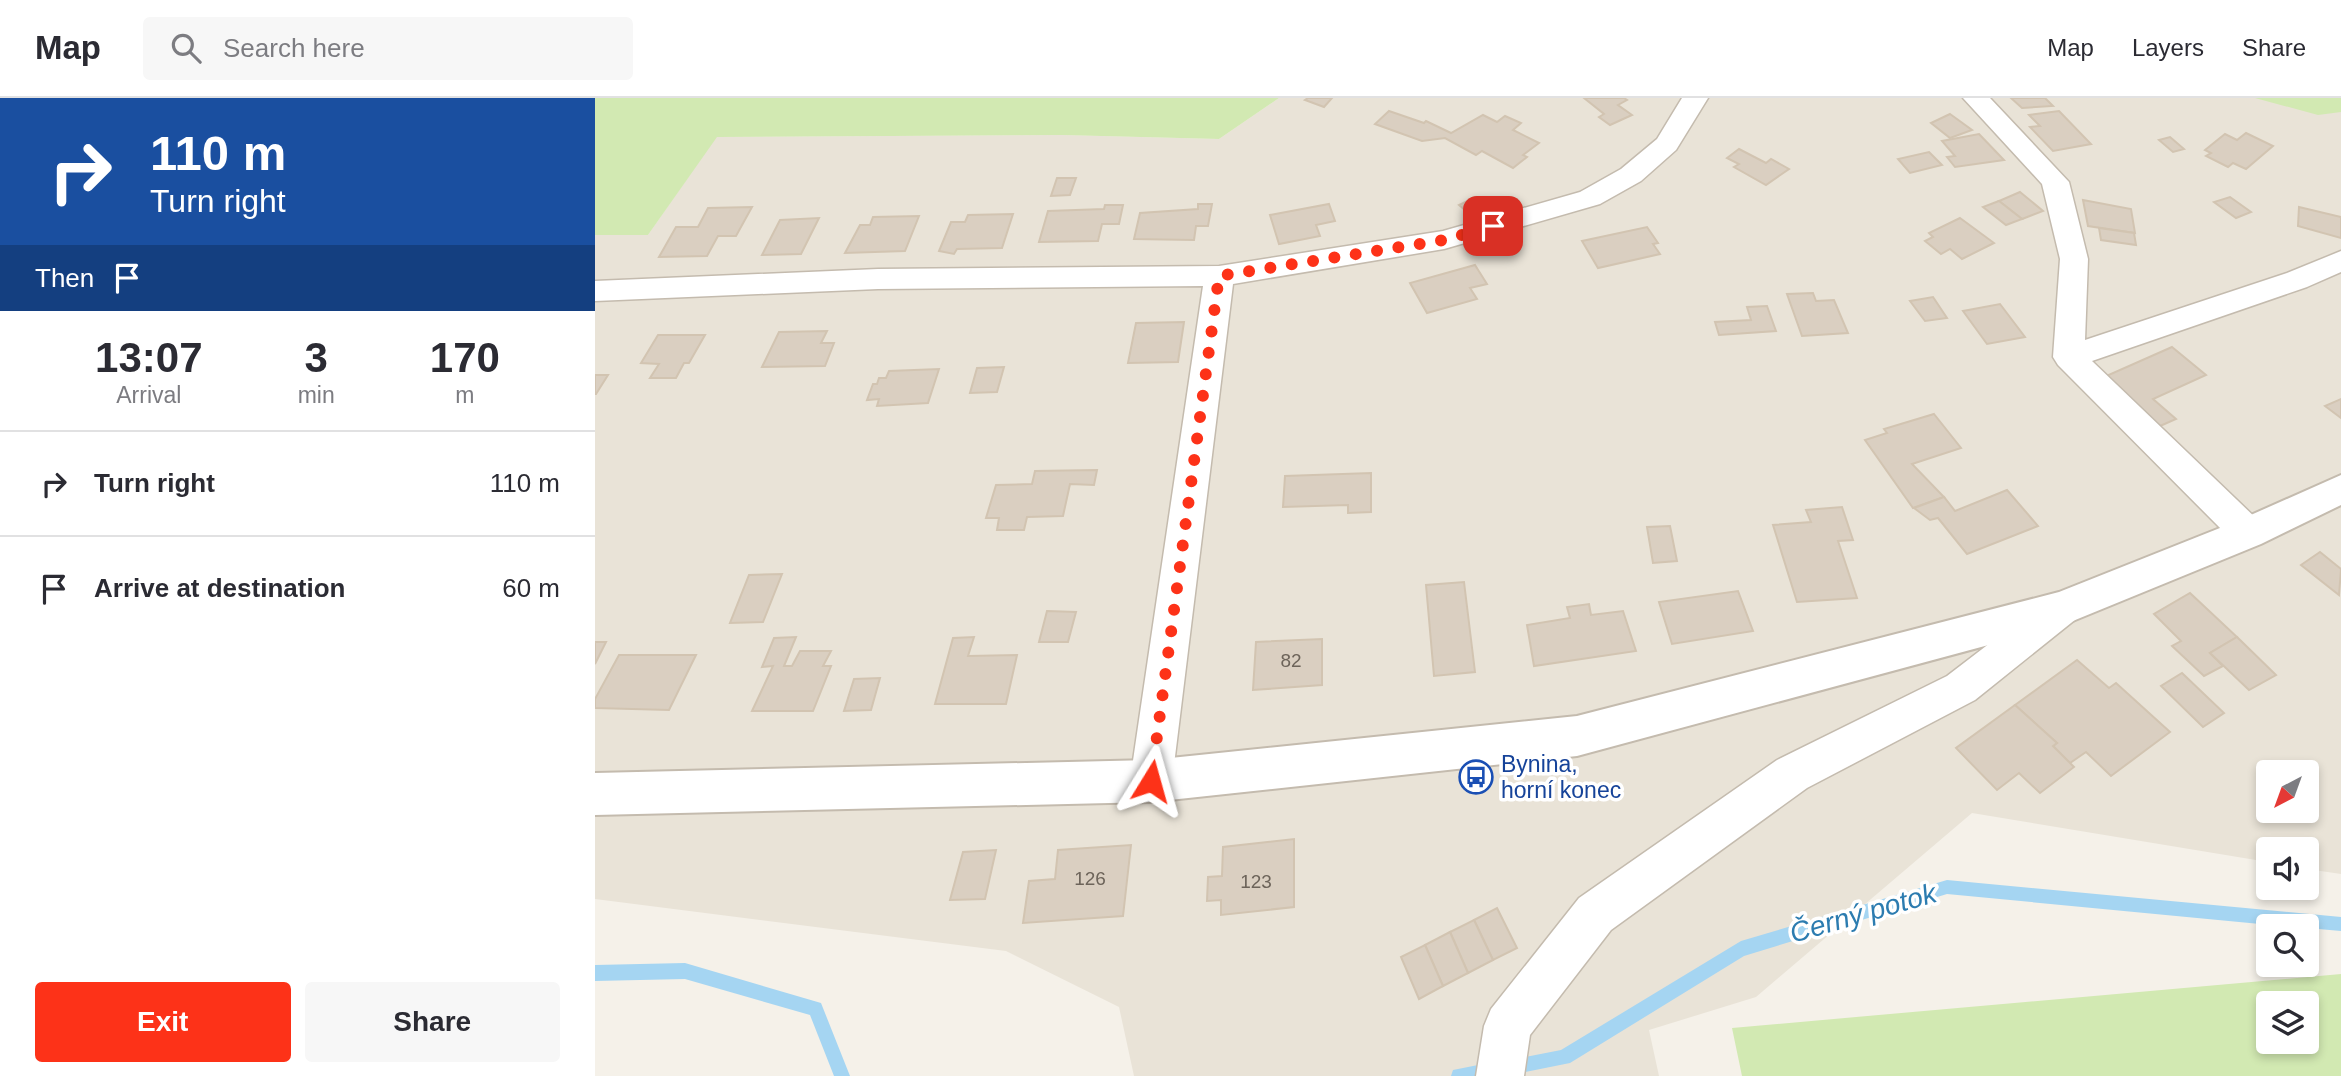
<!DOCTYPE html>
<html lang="en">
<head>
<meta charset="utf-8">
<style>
  :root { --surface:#fff; --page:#f7f7f7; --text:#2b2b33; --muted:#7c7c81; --line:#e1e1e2; --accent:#fd3218 }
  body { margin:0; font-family:Arial,sans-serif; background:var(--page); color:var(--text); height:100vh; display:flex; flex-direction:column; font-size:26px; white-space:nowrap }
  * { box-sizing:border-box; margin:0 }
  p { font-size:23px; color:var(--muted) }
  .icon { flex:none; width:38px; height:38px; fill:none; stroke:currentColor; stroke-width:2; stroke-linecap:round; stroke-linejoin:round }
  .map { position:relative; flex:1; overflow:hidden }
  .side { display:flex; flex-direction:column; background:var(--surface); width:595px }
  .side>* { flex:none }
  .top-card { background:#1a4fa0; color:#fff; overflow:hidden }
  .needle { width:46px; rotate:221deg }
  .fabs { position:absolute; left:1661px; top:662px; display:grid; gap:14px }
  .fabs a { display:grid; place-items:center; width:63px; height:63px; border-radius:7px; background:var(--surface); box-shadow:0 4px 10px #0003; font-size:35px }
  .pin { position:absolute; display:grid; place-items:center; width:60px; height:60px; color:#fff; margin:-30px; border-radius:14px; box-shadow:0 4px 10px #0006 }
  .me { position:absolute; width:77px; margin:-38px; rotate:8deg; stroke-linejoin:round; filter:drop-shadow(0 0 5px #0008) }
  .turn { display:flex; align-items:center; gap:24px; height:147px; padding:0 35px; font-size:32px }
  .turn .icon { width:91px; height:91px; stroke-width:2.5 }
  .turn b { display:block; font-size:49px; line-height:60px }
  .then { display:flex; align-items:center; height:66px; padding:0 35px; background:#0003; gap:14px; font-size:26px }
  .eta { display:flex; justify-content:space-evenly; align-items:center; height:119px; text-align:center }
  .eta b { font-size:42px; font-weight:800; line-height:49px }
  .button { display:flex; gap:14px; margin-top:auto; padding:14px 35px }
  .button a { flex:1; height:80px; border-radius:7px; background:var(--accent); color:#fff; font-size:28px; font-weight:800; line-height:80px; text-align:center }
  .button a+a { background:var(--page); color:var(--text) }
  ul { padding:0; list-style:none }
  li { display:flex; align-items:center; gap:21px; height:105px; padding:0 35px; border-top:2px solid var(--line) }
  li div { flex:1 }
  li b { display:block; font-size:26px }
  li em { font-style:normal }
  header { display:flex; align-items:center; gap:42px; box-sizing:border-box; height:98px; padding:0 35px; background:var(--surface); border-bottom:2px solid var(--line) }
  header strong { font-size:33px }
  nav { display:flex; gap:38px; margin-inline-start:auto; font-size:24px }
  .search { width:490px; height:63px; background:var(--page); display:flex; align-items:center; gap:18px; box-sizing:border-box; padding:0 24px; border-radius:7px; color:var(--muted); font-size:26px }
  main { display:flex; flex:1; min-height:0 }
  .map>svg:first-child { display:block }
  .residential { fill:#e9e3d7; fill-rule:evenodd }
  .green { fill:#d2e9b2; fill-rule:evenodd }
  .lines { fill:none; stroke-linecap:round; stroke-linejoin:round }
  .stream { fill:#a5d5f2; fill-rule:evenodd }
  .building { fill:#dacfc1; stroke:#d2c4b1; stroke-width:2 }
  .minor-casing { stroke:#c4bbae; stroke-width:3 }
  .tertiary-casing { stroke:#c4bbae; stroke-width:4 }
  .minor { fill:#fff; fill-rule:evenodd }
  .tertiary { fill:#fff; fill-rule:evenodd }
  .route { stroke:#fd3218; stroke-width:12; stroke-dasharray:0 21.6 }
  .labels { text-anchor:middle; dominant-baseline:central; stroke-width:7; stroke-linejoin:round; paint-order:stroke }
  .number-label { font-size:19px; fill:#6d645a }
  .transit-label { font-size:23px; fill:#164399; stroke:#fff; text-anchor:start }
  .near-water-label { font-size:28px; font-style:italic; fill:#2c7cb0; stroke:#fff }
</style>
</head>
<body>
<header>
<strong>Map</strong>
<div class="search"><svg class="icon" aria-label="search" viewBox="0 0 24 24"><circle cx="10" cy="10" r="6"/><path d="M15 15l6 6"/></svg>Search here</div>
<nav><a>Map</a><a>Layers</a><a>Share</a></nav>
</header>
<main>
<section class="side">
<div class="top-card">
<div class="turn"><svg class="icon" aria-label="right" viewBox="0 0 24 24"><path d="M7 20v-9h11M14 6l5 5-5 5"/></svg><div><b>110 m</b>Turn right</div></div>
<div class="then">Then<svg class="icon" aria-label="arrive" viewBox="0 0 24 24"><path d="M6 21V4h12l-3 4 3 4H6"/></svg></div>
</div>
<div class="eta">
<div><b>13:07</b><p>Arrival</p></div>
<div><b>3</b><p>min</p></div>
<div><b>170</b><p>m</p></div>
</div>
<ul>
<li><svg class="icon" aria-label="right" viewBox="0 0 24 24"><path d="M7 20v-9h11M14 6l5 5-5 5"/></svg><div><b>Turn right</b></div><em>110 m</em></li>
<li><svg class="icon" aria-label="arrive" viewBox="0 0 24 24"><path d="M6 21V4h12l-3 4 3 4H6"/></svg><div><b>Arrive at destination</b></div><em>60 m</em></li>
</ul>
<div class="button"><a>Exit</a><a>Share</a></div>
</section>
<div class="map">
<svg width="1746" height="978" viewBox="0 0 1746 978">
  <rect width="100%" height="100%" fill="#f5f1e9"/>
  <path class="residential" d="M 684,0 L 1746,0 L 1746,776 L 1712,771 L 1712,751 L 1673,751 L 1673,764 L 1377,715 L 1161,899 L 1054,932 L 1064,978 L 539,978 L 524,909 L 411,853 L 0,801 L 0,137 L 53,137 L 121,39 L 467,37 L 624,41 ZM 1673,674 L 1712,674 L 1712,712 L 1673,712 Z"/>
  <g class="green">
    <path d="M 0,0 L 684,0 L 624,41 L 467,37 L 122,39 L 53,137 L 0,137 Z"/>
    <path d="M 1660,0 L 1746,0 L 1746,14 L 1723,17 Z"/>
    <path d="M 1746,876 L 1746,978 L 1147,978 L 1137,930 ZM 1673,905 L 1712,905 L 1712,943 L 1673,943 Z"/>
  </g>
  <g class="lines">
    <g class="stream">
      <path d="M 1352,782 L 1746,819 L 1746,833 L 1712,830 L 1712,828 L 1686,828 L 1352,796 L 1149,858 L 975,965 L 916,977 L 910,975 L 908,969 L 910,963 L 966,952 L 1146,843 Z"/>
      <path d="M 90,865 L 226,905 L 255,978 L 239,978 L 215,917 L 90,881 L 0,883 L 0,867 Z"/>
      <path d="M 898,964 L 904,966 L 906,972 L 903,978 L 856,978 L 858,972 Z"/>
    </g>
  </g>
  <g class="building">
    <path d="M 713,0 L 737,0 L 729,9 L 710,2 Z"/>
    <path d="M 989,0 L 1029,0 L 1032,2 L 1023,7 L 1037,17 L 1015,27 L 1004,19 L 1009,16 Z"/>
    <path d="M 1416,0 L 1450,0 L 1458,8 L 1427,10 Z"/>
    <path d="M 794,13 L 829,25 L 831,23 L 856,35 L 888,17 L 902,24 L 910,18 L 926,25 L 918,32 L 944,45 L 928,57 L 932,59 L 918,70 L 887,53 L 881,57 L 850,40 L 827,43 L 780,26 Z"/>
    <path d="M 1464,13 L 1496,46 L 1458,53 L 1435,29 L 1445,28 L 1434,17 Z"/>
    <path d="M 1355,16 L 1377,32 L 1355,40 L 1336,25 Z"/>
    <path d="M 1651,35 L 1678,48 L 1651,71 L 1638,65 L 1633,69 L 1611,58 L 1616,55 L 1610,52 L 1630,36 L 1642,42 Z"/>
    <path d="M 1384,36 L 1409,62 L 1360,69 L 1352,59 L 1360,58 L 1347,43 Z"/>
    <path d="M 1575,39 L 1589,51 L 1578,54 L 1564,42 Z"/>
    <path d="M 1144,51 L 1171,65 L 1176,61 L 1194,71 L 1171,87 L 1139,69 L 1144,66 L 1132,60 Z"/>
    <path d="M 1334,54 L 1347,67 L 1315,75 L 1303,61 Z"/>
    <path d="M 462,80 L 481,80 L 475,97 L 456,98 Z"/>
    <path d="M 1425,94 L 1448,113 L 1427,121 L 1404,103 Z"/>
    <path d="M 881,99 L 901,114 L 883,123 L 864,107 Z"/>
    <path d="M 1635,99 L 1656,114 L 1641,120 L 1619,104 Z"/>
    <path d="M 1488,102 L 1536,111 L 1540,135 L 1493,128 Z"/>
    <path d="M 1404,103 L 1427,121 L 1411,127 L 1388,109 Z"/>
    <path d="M 603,106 L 617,106 L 613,128 L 601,128 L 599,142 L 539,141 L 545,115 L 603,111 Z"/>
    <path d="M 734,106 L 740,123 L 721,127 L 725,138 L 684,146 L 675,117 Z"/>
    <path d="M 510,107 L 528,107 L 524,126 L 507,126 L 503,143 L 444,144 L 453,113 L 509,111 Z"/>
    <path d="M 157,109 L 141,138 L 123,138 L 112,158 L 64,159 L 81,129 L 103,129 L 113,110 Z"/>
    <path d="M 1704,109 L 1746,119 L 1746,140 L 1703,128 Z"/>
    <path d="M 418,116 L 407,150 L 362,151 L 359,156 L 344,153 L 356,124 L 370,124 L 373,117 Z"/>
    <path d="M 324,118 L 310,153 L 250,155 L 265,127 L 275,127 L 278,119 Z"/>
    <path d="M 224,120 L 206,156 L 167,157 L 185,122 Z"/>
    <path d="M 1365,120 L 1399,145 L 1367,161 L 1355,151 L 1346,156 L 1330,143 L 1338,139 L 1334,135 Z"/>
    <path d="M 1052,129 L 1063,145 L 1058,146 L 1065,156 L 1003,170 L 987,143 Z"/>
    <path d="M 1504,130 L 1539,135 L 1541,147 L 1506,142 Z"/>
    <path d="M 880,167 L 892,186 L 875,190 L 882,201 L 832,215 L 815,185 Z"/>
    <path d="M 1218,195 L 1221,203 L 1239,202 L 1253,235 L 1207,238 L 1192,196 Z"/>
    <path d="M 1338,199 L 1352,220 L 1330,223 L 1315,203 Z"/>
    <path d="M 1405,206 L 1430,239 L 1392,246 L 1368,213 Z"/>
    <path d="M 1172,208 L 1181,233 L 1124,237 L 1120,224 L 1156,222 L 1152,209 Z"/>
    <path d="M 589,224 L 583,264 L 533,265 L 541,225 Z"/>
    <path d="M 232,233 L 226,245 L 239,245 L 230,268 L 167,269 L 184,234 Z"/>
    <path d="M 63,237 L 110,237 L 94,265 L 89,265 L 81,280 L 55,280 L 64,266 L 46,265 Z"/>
    <path d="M 1577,249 L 1611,277 L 1558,301 L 1581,321 L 1565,328 L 1509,279 Z"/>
    <path d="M 409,269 L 402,294 L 375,295 L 382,270 Z"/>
    <path d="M 344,271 L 333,305 L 282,308 L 284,301 L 272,302 L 278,286 L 282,286 L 284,280 L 291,280 L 294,273 Z"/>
    <path d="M 0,277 L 13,277 L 1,296 L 0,296 Z"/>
    <path d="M 1746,301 L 1746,320 L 1730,308 Z"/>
    <path d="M 1339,316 L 1366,350 L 1317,366 L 1349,399 L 1318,410 L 1270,342 L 1292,335 L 1289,331 Z"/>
    <path d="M 502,372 L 499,387 L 475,386 L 468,418 L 432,419 L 429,432 L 402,432 L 404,420 L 391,420 L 401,387 L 437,386 L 440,373 Z"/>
    <path d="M 776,375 L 776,414 L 753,415 L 753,407 L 688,409 L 690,378 Z"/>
    <path d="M 1412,392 L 1443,428 L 1372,456 L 1343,420 L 1335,422 L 1319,410 L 1349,399 L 1360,413 Z"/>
    <path d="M 1247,409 L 1258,442 L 1243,443 L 1262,500 L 1202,504 L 1178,427 L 1216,424 L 1211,412 Z"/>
    <path d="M 1075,428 L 1082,463 L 1058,465 L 1052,429 Z"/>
    <path d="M 1725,454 L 1746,471 L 1744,497 L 1706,467 Z"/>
    <path d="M 187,476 L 168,524 L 135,525 L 154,477 Z"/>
    <path d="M 869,484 L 880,574 L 839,578 L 831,487 Z"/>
    <path d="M 1143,493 L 1158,533 L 1077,546 L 1064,504 Z"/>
    <path d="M 1595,495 L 1642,539 L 1615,555 L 1628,568 L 1609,578 L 1577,548 L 1586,543 L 1559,516 Z"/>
    <path d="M 994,506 L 996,517 L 1028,513 L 1041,553 L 939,568 L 932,527 L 975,520 L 972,509 Z"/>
    <path d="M 452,513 L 481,514 L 473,544 L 444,544 Z"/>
    <path d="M 201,539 L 189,568 L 197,568 L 205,553 L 236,553 L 228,568 L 236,568 L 218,613 L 157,613 L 178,568 L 167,569 L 179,540 Z"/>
    <path d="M 379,539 L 373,558 L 422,557 L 411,606 L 340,606 L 358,540 Z"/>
    <path d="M 1642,539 L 1681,577 L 1654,592 L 1615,555 Z"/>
    <path d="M 727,541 L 727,587 L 658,592 L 661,544 Z"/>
    <path d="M 0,544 L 11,544 L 0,566 Z"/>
    <path d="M 24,557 L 101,557 L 74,612 L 0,610 L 0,601 Z"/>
    <path d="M 1482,562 L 1514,590 L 1521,585 L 1575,634 L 1516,678 L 1491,654 L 1475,665 L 1458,648 L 1462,645 L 1420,607 Z"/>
    <path d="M 1587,575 L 1629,615 L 1608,629 L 1566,588 Z"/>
    <path d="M 285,580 L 276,612 L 249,613 L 259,581 Z"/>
    <path d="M 1420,607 L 1462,645 L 1458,648 L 1479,669 L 1445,695 L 1424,675 L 1402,692 L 1361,650 Z"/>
    <path d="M 699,741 L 699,809 L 626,817 L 626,802 L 612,803 L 613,779 L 627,778 L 628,749 Z"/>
    <path d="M 536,747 L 528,818 L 428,825 L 434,783 L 460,781 L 463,752 Z"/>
    <path d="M 401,752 L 390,801 L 355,802 L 368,754 Z"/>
    <path d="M 902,810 L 922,850 L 898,862 L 879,822 Z"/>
    <path d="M 879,822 L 898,862 L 873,875 L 855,834 Z"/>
    <path d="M 855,834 L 873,875 L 848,888 L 830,847 Z"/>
    <path d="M 830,847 L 848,888 L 824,901 L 806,859 Z"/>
  </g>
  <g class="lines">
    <defs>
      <g id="minor">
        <path d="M 1087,0 L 1113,0 L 1081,52 L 1046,83 L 1005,106 L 849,151 L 638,186 L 577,683 L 571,697 L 556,703 L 541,697 L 535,683 L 608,188 L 283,191 L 0,203 L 0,183 L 283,171 L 624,168 L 848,133 L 985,94 L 1026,71 L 1062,41 Z"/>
        <path d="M 1368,0 L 1395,0 L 1474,84 L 1493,161 L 1490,242 L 1692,175 L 1746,153 L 1746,174 L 1712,189 L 1497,263 L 1666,425 L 1671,435 L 1666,445 L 1653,450 L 1640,445 L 1463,267 L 1458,259 L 1465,161 L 1447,86 Z"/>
        <path d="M 1468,494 L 1481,499 L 1487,510 L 1481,521 L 1380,602 L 1212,690 L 1016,832 L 935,937 L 929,978 L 881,978 L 889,928 L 896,911 L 984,800 L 1182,662 L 1352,578 L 1455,499 Z"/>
      </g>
      <path id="tertiary" d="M 1746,377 L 1746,407 L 1666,446 L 1468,527 L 982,658 L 556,704 L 0,717 L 0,675 L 556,662 L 982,618 L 1464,494 L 1640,424 Z"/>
    </defs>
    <use href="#minor" class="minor-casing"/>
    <use href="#tertiary" class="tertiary-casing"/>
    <use href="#minor" class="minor"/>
    <use href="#tertiary" class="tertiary"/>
  </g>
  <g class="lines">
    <path class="route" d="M 556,683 L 624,178 L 849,142 L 898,128"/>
  </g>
  <defs>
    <symbol id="bus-ring" viewBox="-11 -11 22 22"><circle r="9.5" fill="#fff" stroke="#1a4fb4" stroke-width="1.5"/><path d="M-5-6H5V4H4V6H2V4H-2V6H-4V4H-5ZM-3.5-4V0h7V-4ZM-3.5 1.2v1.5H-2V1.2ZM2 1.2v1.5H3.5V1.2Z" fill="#1a4fb4"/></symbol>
  </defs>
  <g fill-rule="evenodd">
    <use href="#bus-ring" x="862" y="660" width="38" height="38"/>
  </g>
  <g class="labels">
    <g class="number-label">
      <text x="696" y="562">82</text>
      <text x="495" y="780">126</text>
      <text x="661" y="783">123</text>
    </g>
    <g class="transit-label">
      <text x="906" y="666">Bynina,<tspan x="906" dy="26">horní konec</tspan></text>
    </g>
    <g class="near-water-label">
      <text transform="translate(1268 815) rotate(-16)">Černý potok</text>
    </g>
  </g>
</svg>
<div class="fabs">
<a><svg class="needle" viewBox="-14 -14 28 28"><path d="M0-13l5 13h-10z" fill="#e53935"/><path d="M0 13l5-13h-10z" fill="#7c7c81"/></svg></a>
<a><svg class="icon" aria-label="sound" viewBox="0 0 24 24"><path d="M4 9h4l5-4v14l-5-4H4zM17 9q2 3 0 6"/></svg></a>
<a><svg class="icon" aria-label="search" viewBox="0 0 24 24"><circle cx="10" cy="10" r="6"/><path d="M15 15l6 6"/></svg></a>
<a><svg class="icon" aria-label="layers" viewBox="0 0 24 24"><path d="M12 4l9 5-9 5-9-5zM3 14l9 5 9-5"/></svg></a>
</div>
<div class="pin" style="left:898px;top:128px;background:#d93025"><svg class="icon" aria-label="arrive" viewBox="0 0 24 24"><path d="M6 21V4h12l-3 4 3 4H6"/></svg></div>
<svg class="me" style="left:556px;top:683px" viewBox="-20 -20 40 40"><path d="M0-17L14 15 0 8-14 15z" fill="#fd3218" stroke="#fff" stroke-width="4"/></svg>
</div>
</main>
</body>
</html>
